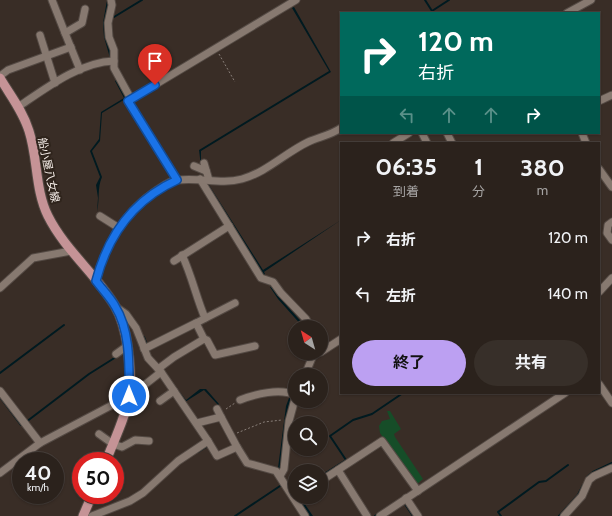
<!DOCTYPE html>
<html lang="ja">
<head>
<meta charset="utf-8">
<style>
  :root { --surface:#2b221c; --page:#372f29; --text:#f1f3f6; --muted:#a6a4a3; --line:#473f3b; --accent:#bca0f2 }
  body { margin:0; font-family:Cabin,"Noto Sans JP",sans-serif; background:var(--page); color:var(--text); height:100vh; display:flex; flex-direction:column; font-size:15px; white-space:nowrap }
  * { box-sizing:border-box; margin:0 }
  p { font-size:13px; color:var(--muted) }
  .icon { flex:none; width:22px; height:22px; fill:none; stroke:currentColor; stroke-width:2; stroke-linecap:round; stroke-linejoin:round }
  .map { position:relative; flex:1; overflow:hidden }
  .drawer { position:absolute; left:340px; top:142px; width:260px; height:252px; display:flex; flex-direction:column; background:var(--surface); border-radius:0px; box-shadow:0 1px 3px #0004,0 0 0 1px var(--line) }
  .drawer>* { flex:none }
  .banner { position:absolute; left:340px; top:12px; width:260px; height:122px; border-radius:0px; box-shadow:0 1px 3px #0004,0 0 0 1px var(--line); background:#00695c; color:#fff; overflow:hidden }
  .needle { width:26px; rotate:323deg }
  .tools { position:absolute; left:288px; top:320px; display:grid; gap:8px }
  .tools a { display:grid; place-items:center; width:40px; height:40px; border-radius:50%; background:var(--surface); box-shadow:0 1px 3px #0004,0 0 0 1px var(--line); font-size:20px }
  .speed { position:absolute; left:12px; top:452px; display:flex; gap:8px; font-size:20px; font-weight:700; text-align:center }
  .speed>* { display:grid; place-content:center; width:52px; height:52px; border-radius:50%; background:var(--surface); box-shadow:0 1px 3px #0004,0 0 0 1px var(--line); line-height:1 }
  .speed small { font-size:10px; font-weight:400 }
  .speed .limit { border:6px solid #d22; background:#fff; color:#111 }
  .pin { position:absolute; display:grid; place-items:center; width:34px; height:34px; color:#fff; margin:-41px -17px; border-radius:50% 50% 50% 0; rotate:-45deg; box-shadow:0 0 4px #0007 }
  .pin .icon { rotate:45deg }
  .me { position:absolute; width:44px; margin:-22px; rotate:0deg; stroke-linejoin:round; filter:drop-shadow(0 0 3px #0008) }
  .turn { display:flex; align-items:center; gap:14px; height:84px; padding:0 12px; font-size:18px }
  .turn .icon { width:52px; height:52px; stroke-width:2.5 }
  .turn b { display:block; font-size:28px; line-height:34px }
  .lanes { display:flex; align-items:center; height:38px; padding:0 12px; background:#0003; justify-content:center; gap:20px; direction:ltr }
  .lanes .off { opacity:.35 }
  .eta { display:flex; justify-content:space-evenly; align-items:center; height:68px; text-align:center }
  .eta b { font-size:24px; font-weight:700; line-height:28px }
  .button { display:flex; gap:8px; margin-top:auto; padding:8px 12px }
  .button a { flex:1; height:46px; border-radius:24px; background:var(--accent); color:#111; font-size:16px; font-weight:700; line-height:46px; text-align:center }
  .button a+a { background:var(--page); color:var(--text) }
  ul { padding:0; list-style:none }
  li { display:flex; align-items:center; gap:12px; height:56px; padding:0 12px }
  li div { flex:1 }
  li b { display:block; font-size:15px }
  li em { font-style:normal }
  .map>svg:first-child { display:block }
  .green { fill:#164d28 }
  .water { fill:#001a20 }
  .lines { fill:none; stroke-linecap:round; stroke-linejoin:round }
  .stream { stroke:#001a20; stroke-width:2 }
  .minor-casing { stroke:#544a44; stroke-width:9 }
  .major-casing { stroke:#544a44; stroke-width:11 }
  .path { stroke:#897f79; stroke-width:1; stroke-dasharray:2 2; stroke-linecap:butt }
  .minor { stroke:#877970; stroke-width:7 }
  .major { stroke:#c59396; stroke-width:9 }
  .route-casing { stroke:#114b97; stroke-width:10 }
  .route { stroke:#1a73e8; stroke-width:7 }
  .labels { text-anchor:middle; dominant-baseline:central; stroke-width:4; stroke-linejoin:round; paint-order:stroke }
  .street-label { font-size:11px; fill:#f7efea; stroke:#2f241c }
</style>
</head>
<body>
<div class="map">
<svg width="612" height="516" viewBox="0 0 612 516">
  <rect width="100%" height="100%" fill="#392d26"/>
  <path class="green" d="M 387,411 L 390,411 L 401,429 L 394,434 L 395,437 L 423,479 L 416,485 L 380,433 L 379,426 L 382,421 L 390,419 Z"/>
  <g class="water">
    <path d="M 107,0 L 109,3 L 105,22 L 111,53 L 112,58 L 110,58 L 104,37 L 103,23 Z"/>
    <path d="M 294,7 L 331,72 L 201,151 L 201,166 L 199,150 L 329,71 L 292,8 Z"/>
    <path d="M 116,80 L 127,98 L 102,113 L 100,141 L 92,151 L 102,177 C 97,188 100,199 97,212 L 98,198 L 96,185 L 100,177 L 90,151 L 99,139 L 101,112 L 124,98 L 115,81 Z"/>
    <path d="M 209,185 L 263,270 L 341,220 L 264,272 L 265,274 L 264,276 L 208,186 Z"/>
    <path d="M 272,286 L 279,297 L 306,327 L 303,327 L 278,299 L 270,287 Z"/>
    <path d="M 295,382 L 295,388 L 289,405 L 284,431 L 281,468 L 279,470 L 278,468 L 286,406 Z"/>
    <path d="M 176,387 L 186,400 L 200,389 L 206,389 L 219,404 L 218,405 L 204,390 L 185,402 L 175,388 Z"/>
    <path d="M 297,497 L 300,497 L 313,516 L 309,516 Z"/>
  </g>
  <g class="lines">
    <g class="stream">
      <path d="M 425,0 L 432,11 L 449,0"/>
      <path d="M 114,17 L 142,0"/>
      <path d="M 104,249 L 107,242"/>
      <path d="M 144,337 L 147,345"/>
      <path d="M 0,373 L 64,325"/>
      <path d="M 0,397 L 21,425 L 22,425"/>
      <path d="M 26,422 L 89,374 L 116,357"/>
      <path d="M 198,452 L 206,447"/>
      <path d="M 321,476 L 346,460 L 330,436 L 353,420 L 372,414 L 403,393"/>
      <path d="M 587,477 L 593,472 L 612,463"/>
      <path d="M 405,504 L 413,516"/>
      <path d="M 235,516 L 280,486"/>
      <path d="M 375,516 L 379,513"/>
      <path d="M 501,516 L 498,512 L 539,482 L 546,481 L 568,465"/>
      <path d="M 559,516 L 578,495 L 583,485"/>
    </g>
    <defs>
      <g id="minor">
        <path d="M 52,0 L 65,33"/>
        <path d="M 111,0 L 112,5 L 108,23 L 109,37 L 114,50 L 114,68 L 131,99"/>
        <path d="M 567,13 L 591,0"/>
        <path d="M 40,35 L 55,83"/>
        <path d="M 80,70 L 65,33 L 82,23 L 85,9"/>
        <path d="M 0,76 L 8,70 L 71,47"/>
        <path d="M 599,101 L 612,95"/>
        <path d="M 18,107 C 46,88 80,62 114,61"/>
        <path d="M 422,133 L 427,143"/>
        <path d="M 447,133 L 452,143"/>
        <path d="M 582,133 L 586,143"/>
        <path d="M 393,143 L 409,133"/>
        <path d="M 204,163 L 209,180"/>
        <path d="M 194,166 L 206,171"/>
        <path d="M 599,169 L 612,187"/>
        <path d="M 200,179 L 261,278 L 273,282 L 281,293 L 306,319 L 310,327"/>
        <path d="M 177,180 L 128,101 L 296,0"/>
        <path d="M 100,216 L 119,228"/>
        <path d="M 612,222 L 608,225 L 607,233 L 612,240"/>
        <path d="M 182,255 C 192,276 196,297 205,318"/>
        <path d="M 174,261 L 229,226"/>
        <path d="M 96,281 C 105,245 125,211 157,190 C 163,186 171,180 178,180 C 200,177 221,185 242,179 C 267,172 285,153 308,142 C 319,137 331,135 341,128"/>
        <path d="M 0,288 L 33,258 L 71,251"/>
        <path d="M 599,292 L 612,278"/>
        <path d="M 116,307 L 126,314 L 136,328 L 148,358 L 161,372 L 208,441"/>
        <path d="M 204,339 L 196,323 L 235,303"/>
        <path d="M 144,349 L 196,323"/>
        <path d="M 321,352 L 341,339"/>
        <path d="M 116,354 L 127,346"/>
        <path d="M 158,369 L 174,357 L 204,339 L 207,340 L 215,355 L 255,346"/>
        <path d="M 305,375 L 314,353"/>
        <path d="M 599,384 L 612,403"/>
        <path d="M 0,391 L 40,443"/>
        <path d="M 240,400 C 255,394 280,388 295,395"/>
        <path d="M 160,401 L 174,391"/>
        <path d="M 217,409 L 221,417"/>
        <path d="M 197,423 L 221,417 L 237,447"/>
        <path d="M 99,434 L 113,444 L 122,447 L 135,440 L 149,441"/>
        <path d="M 338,470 L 367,516"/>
        <path d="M 0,473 L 40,443 L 133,394 L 161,372"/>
        <path d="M 280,476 L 284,469 L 289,421 L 295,399"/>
        <path d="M 321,481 L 382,441 L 418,491"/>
        <path d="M 406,498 L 418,516"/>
        <path d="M 92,516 L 130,501 L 143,493 L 178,461 L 208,441 L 217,456 L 237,447 L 247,463 L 276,471 L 305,516"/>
        <path d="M 380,516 L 565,393"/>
        <path d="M 564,516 L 582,496 L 589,480 L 594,476 L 612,468"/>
      </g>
      <g id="major">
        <path d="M 0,78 C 10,95 23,111 29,131 C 38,159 35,190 48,216 C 65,250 96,274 115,306 C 128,328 132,371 129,395 C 126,417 114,440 106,461"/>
        <path d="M 83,516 L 92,495"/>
      </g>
    </defs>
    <use href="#minor" class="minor-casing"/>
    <use href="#major" class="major-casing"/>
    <g class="path">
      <path d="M 219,54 L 235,82"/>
      <path d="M 226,409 L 235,403"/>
      <path d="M 237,433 L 264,422 L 282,420"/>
    </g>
    <use href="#minor" class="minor"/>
    <use href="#major" class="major"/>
  </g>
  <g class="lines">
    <defs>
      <path id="route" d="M 129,396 C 129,367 131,332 115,306 C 110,297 102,289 96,281 C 108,235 133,200 177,180 L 128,101 L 155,85"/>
    </defs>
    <use href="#route" class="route-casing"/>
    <use href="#route" class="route"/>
  </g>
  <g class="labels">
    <g class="street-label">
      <text transform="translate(49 170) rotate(78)">船小屋八女線</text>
    </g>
  </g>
</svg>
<div class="tools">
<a><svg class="needle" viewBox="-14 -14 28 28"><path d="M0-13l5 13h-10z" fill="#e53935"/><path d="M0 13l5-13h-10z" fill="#a6a4a3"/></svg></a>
<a><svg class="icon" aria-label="sound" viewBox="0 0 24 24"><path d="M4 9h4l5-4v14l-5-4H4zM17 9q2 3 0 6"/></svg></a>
<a><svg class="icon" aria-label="search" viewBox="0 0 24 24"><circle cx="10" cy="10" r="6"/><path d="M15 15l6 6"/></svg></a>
<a><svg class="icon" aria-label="layers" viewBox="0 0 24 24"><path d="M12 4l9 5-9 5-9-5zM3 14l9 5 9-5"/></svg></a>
</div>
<div class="speed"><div>40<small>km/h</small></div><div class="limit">50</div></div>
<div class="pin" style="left:155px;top:85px;background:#d93025"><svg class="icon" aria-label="arrive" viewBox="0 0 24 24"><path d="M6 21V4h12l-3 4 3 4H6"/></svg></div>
<svg class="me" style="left:129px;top:396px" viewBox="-20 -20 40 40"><circle r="17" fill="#1a73e8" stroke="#fff" stroke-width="3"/><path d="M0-11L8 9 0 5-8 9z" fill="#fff"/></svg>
<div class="banner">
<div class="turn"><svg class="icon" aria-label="right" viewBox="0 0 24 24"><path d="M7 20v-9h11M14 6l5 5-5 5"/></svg><div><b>120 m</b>右折</div></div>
<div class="lanes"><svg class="icon off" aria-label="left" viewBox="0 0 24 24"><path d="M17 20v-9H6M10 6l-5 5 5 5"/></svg><svg class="icon off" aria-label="ahead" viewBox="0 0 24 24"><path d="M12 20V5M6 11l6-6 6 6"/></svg><svg class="icon off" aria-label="ahead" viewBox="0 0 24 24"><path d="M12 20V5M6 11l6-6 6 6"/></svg><svg class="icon" aria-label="right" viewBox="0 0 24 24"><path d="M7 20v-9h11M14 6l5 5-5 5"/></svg></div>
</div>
<section class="drawer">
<div class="eta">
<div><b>06:35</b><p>到着</p></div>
<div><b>1</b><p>分</p></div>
<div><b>380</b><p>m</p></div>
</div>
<ul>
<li><svg class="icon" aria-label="right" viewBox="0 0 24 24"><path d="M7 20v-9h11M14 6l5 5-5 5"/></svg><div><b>右折</b></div><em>120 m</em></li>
<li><svg class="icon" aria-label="left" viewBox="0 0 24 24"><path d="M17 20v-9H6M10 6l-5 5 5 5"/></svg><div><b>左折</b></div><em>140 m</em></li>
</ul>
<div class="button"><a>終了</a><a>共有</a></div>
</section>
</div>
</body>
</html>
